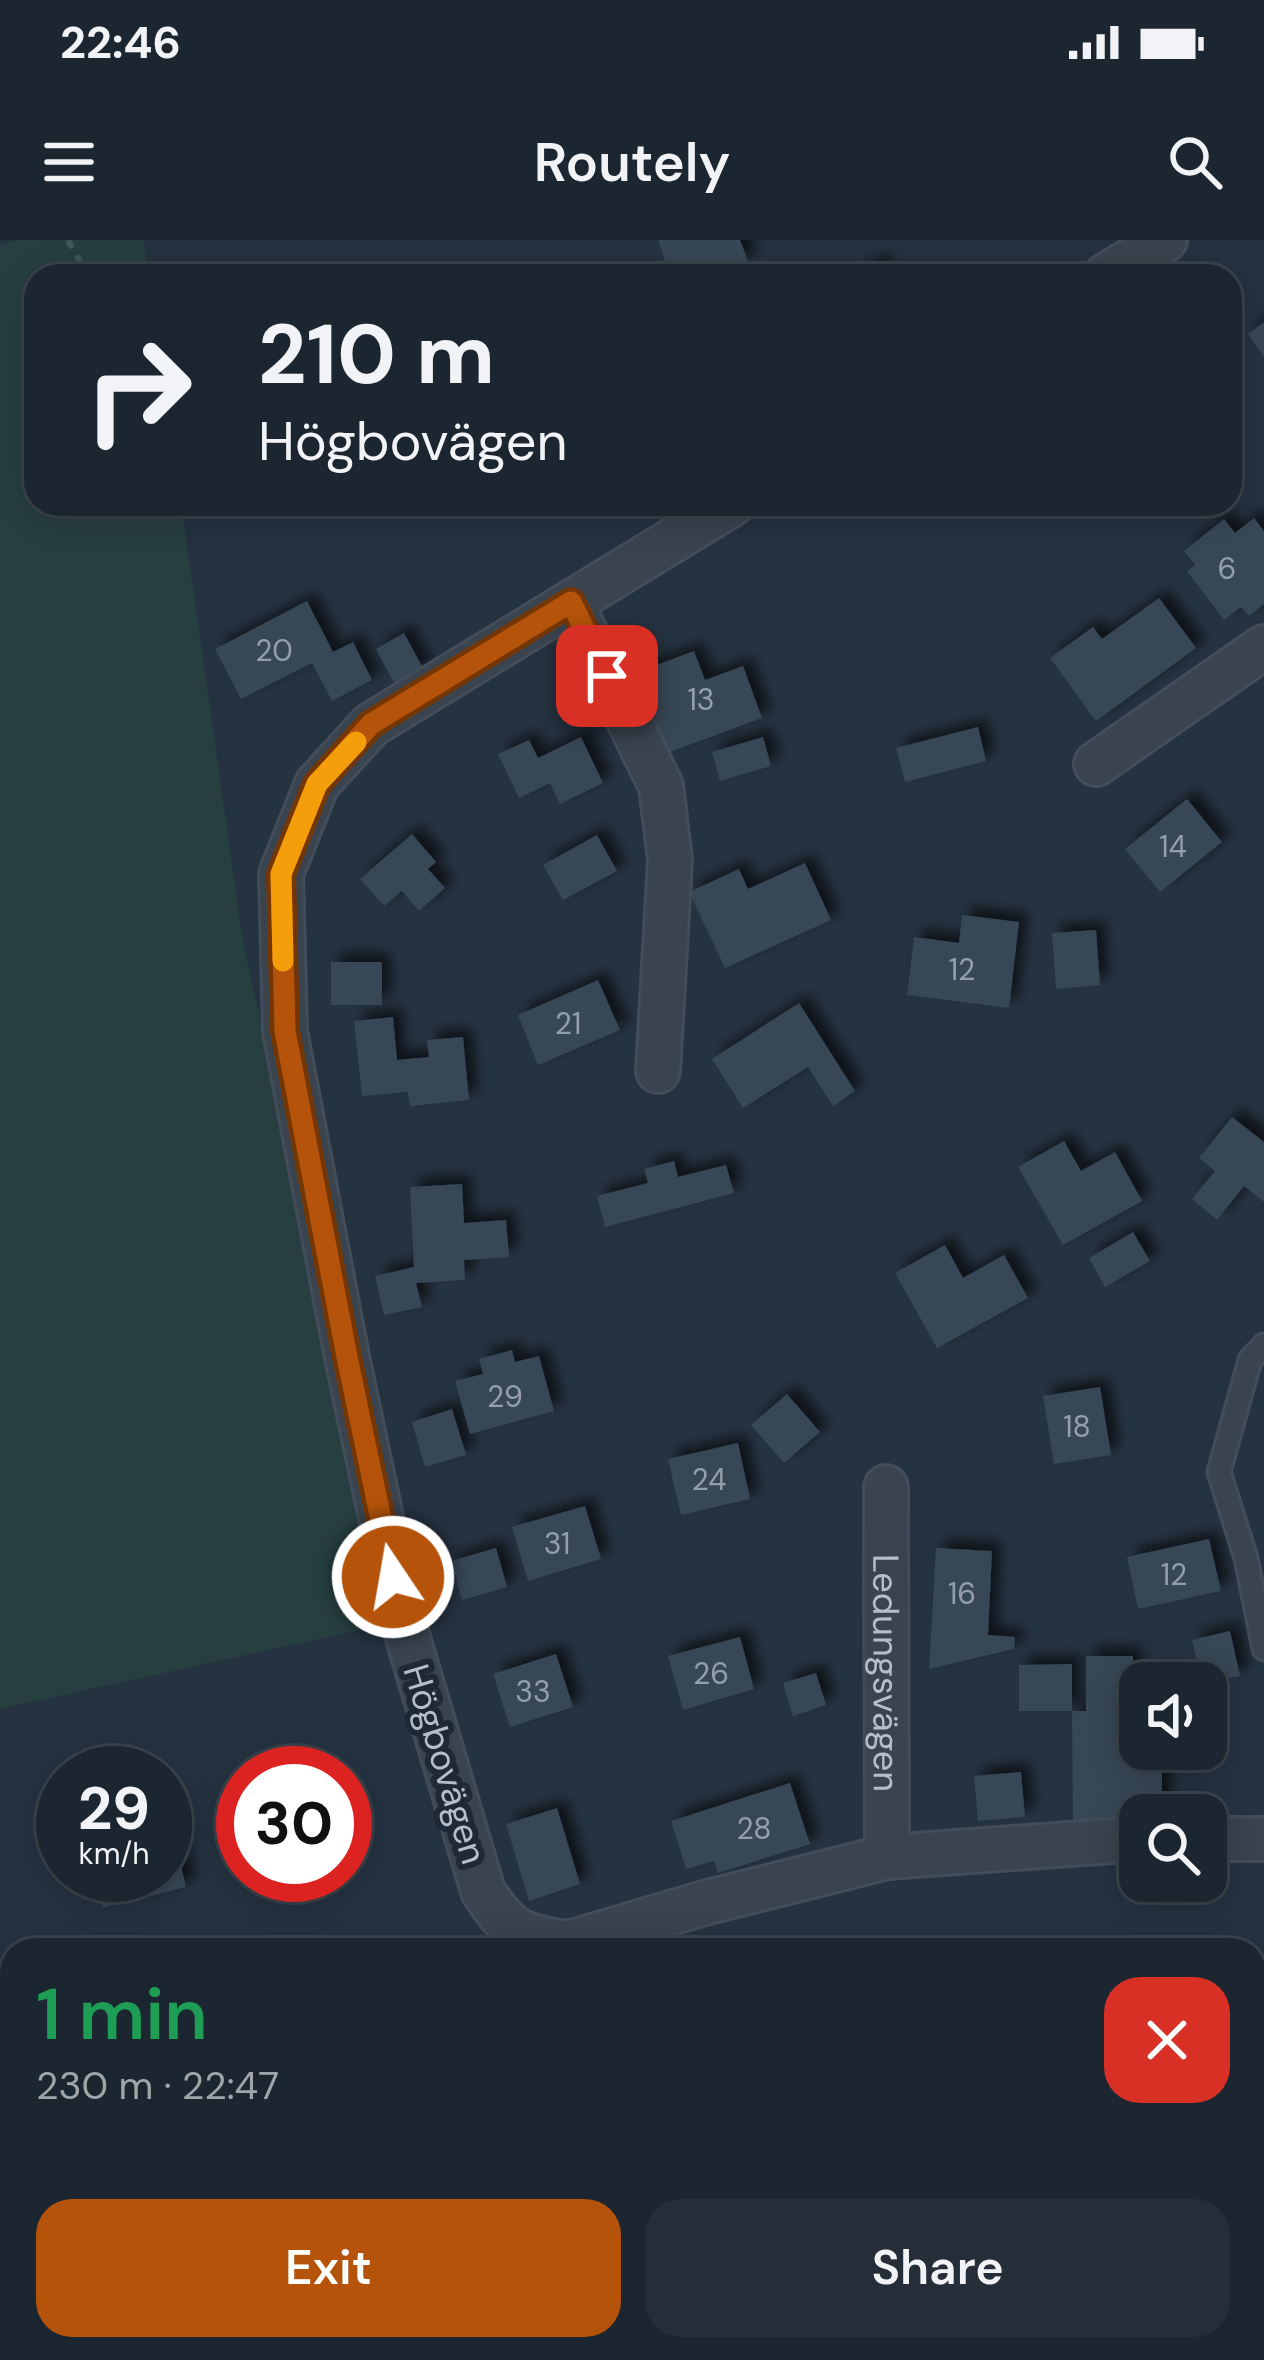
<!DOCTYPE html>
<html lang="en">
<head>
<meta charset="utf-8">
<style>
  :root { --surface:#1c2630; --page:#252e38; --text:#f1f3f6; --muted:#a0a5ab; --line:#3a434c; --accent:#b45309 }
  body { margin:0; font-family:"DM Sans",sans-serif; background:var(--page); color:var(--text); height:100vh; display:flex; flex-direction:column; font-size:45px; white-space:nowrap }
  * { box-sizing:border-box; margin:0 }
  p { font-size:39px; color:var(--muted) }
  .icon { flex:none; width:66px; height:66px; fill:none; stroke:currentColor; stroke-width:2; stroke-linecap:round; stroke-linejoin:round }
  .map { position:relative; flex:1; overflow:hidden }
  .sheet { position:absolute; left:0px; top:1698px; width:1266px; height:423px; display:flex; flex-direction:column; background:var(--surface); border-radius:36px 36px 0 0; box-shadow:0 6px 30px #0003,0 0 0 3px var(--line) }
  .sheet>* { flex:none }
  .banner { position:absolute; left:24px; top:24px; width:1218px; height:252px; border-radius:36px; box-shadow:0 6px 30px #0003,0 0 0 3px var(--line); background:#1c2630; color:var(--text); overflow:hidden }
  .tools { position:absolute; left:1119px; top:1422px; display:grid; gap:24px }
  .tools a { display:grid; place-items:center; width:108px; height:108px; border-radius:24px; background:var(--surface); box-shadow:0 6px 30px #0003,0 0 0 3px var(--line); font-size:60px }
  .speed { position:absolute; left:36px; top:1506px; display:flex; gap:24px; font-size:60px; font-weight:700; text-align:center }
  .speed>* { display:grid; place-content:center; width:156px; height:156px; border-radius:50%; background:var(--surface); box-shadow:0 6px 30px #0003,0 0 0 3px var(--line); line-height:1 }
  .speed small { font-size:30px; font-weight:400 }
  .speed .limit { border:18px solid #d22; background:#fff; color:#111 }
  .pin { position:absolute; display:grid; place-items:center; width:102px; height:102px; color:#fff; margin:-51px; border-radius:24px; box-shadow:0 6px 18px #0006 }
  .me { position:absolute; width:132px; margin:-66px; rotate:348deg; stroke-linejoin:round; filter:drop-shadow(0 0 9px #0008) }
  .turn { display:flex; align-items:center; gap:42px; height:252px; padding:0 36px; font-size:54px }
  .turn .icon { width:156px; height:156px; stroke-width:2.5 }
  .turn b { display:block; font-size:84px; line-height:102px }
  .round { display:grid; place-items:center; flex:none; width:126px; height:126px; border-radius:36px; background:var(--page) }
  .summary { display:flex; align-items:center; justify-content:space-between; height:204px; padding:0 36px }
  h1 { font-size:72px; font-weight:600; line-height:90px; color:#1e9e55 }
  .action { display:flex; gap:24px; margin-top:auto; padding:24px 36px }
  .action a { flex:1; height:138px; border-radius:36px; background:var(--accent); color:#fff; font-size:48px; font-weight:600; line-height:138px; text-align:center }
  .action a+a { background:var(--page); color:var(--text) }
  .status { display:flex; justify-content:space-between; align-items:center; height:84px; padding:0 60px; background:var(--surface); direction:ltr }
  .status svg { height:33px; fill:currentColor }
  header { display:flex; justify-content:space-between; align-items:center; height:156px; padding:0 36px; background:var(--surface); font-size:54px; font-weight:600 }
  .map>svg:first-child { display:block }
  .green { fill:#273f41 }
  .building { fill:#374656; filter:url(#shadow) }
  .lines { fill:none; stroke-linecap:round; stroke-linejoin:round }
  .lane-casing { stroke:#424d59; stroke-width:27 }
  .street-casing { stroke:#424d59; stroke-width:48 }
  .path { stroke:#405858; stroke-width:6; stroke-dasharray:9 9; stroke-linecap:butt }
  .lane { stroke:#39444f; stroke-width:21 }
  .street { stroke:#39444f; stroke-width:42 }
  .route-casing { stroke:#753606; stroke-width:30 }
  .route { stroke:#b45309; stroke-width:21 }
  .slow { stroke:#f59e0b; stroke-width:21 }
  .labels { text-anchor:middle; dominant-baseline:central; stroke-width:12; stroke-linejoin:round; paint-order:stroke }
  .number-label { font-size:30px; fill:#949fab }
  .street-label { font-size:36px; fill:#b5bfca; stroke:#1e2935 }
</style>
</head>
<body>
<div class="status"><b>22:46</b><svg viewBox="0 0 49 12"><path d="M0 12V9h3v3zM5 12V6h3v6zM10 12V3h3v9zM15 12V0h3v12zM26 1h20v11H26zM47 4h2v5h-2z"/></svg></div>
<header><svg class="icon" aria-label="menu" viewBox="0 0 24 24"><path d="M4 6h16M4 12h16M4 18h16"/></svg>Routely<svg class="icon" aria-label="search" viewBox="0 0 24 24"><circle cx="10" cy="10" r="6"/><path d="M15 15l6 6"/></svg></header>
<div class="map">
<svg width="1264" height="2120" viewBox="0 0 1264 2120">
  <defs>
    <filter id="shadow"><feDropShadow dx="9" dy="-9" stdDeviation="6" flood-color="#0009"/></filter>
  </defs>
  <rect width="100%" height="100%" fill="#253240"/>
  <g class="green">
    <path d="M 16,0 L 143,0 L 149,36 L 36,36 L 36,264 L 181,264 L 243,701 L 392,1383 L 0,1469 L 0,4 Z"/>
    <path d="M 0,1826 L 12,1827 L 12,2109 L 1254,2109 L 1254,1960 L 1263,1959 L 1264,2120 L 0,2120 Z"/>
  </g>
  <g class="building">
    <path d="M 658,0 L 740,0 L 748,21 L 704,36 L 670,36 Z"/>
    <path d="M 881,23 L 886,36 L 860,36 L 858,31 Z"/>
    <path d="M 1264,82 L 1264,117 L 1248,94 Z"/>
    <path d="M 1254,278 L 1264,291 L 1264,364 L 1249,376 L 1241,367 L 1224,380 L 1187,331 L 1195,325 L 1184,311 L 1224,279 L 1235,293 Z"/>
    <path d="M 1159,358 L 1196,408 L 1096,481 L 1050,418 L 1093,387 L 1102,399 Z"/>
    <path d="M 307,361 L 333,412 L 353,402 L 372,440 L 332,461 L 312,423 L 241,459 L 215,409 Z"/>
    <path d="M 404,393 L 424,430 L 395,445 L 376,409 Z"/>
    <path d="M 694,411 L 705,440 L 743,426 L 762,478 L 667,513 L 638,432 Z"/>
    <path d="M 978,487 L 986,521 L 905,542 L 896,508 Z"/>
    <path d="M 581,497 L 603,543 L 560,564 L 550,543 L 519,558 L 498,514 L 529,500 L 538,518 Z"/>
    <path d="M 763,497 L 771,526 L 720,541 L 712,512 Z"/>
    <path d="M 1187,559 L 1222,602 L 1160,652 L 1125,609 Z"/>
    <path d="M 412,594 L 436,622 L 428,629 L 445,648 L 419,671 L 402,651 L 384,666 L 360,639 Z"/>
    <path d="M 597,595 L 617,631 L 563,660 L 543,625 Z"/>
    <path d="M 805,623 L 831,680 L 725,728 L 689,652 L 739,629 L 748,649 Z"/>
    <path d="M 962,675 L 1019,682 L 1009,768 L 907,755 L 914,697 L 959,703 Z"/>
    <path d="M 1096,690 L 1100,745 L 1056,749 L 1052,693 Z"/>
    <rect x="331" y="722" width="51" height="43"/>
    <path d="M 598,740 L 620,790 L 538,825 L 518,775 Z"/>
    <path d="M 799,763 L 855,851 L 833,866 L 808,827 L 743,868 L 712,819 Z"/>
    <path d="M 393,777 L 397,820 L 429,817 L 427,800 L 463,797 L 469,860 L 410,866 L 408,852 L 362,856 L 354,781 Z"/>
    <path d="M 1232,877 L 1264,902 L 1264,962 L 1244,946 L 1217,980 L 1192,959 L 1215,931 L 1199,918 Z"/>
    <path d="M 1064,901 L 1081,931 L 1115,912 L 1142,961 L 1063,1005 L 1018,927 Z"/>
    <path d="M 674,921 L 678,937 L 726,925 L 734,953 L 605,987 L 597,956 L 648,943 L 644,929 Z"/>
    <path d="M 462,944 L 464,983 L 506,980 L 509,1017 L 464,1020 L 465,1040 L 416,1043 L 422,1067 L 384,1075 L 375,1036 L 414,1027 L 410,947 Z"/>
    <path d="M 1133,992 L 1150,1021 L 1105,1047 L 1089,1018 Z"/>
    <path d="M 945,1005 L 963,1038 L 1004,1015 L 1028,1058 L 937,1108 L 895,1033 Z"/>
    <path d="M 512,1110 L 515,1122 L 539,1116 L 554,1171 L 470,1194 L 455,1141 L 483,1134 L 479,1119 Z"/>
    <path d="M 1100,1147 L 1111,1215 L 1054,1224 L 1043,1156 Z"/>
    <path d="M 787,1154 L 820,1192 L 784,1223 L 751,1185 Z"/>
    <path d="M 452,1169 L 466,1215 L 425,1227 L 412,1182 Z"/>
    <path d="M 738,1203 L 750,1259 L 681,1275 L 668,1219 Z"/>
    <path d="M 585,1266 L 601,1319 L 528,1341 L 512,1287 Z"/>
    <path d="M 1209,1299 L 1221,1351 L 1138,1369 L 1127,1317 Z"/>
    <path d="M 496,1308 L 507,1347 L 462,1360 L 451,1321 Z"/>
    <path d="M 936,1308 L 992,1311 L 988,1395 L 1015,1397 L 1014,1409 L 929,1429 Z"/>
    <path d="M 1230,1391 L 1240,1436 L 1201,1443 L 1192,1400 Z"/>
    <path d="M 740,1397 L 754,1449 L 683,1470 L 668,1416 Z"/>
    <path d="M 556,1414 L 573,1467 L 510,1487 L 493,1434 Z"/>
    <path d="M 1086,1416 L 1133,1416 L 1133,1454 L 1140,1454 L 1140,1509 L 1162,1509 L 1162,1575 L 1140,1575 L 1140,1584 L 1073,1584 L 1072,1471 L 1086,1471 Z"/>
    <path d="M 1072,1424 L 1072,1471 L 1019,1471 L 1019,1425 Z"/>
    <path d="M 816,1433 L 826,1465 L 793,1476 L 783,1443 Z"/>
    <path d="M 1021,1532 L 1025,1577 L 978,1581 L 974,1536 Z"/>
    <path d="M 790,1543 L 810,1604 L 718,1633 L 714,1621 L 686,1629 L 671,1581 Z"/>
    <path d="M 557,1568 L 580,1644 L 529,1661 L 506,1584 Z"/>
    <path d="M 173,1592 L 186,1647 L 103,1668 L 95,1635 L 165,1635 L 165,1594 Z"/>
    <path d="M 0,1727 L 12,1731 L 12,1783 L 0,1780 Z"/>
  </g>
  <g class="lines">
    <defs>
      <path id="lane" d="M 1264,1105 L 1250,1120 L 1219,1232 L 1246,1318 L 1264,1409"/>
      <g id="street">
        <path d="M 1105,36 L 1165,0"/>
        <path d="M 571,363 L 661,546 L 670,620 L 658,831"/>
        <path d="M 1096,524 L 1264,407"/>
        <path id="s1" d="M 886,1247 L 887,1617"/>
        <path d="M 1206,1599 L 1264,1599"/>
        <path d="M 569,1703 C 520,1696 510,1693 483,1651 L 403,1381 L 347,1117 L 285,791 L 281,634 L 317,544 L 371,485 L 732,264"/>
        <path d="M 561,1710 L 569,1703 L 708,1662 L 887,1617 L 1140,1599"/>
        <path d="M 0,1804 L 12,1807"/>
      </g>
    </defs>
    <use href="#lane" class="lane-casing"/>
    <use href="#street" class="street-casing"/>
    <g class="path">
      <path d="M 68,0 L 88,36"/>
      <path d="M 403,2109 L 408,2120"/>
    </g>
    <use href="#lane" class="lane"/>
    <use href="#street" class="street"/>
  </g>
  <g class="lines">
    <defs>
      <path id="route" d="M 393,1337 L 347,1117 L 285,791 L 281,634 L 317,544 L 371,484 L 571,362 L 607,436"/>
    </defs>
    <use href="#route" class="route-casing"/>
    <use href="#route" class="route"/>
    <path class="slow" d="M 283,721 L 281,634 L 317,544 L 356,502"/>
  </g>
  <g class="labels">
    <g class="number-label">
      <text x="1227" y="328">6</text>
      <text x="274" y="410">20</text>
      <text x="701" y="459">13</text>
      <text x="1173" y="606">14</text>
      <text x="962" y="729">12</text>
      <text x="568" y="783">21</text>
      <text x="505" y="1156">29</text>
      <text x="1077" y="1186">18</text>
      <text x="709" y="1239">24</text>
      <text x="557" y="1303">31</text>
      <text x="1174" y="1334">12</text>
      <text x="962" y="1353">16</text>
      <text x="711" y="1433">26</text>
      <text x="533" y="1451">33</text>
      <text x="754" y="1588">28</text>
    </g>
    <g class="street-label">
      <text stroke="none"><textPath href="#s1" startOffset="186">Ledungsvägen</textPath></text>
      <text transform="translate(445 1524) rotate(73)">Högbovägen</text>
    </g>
  </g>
</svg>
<div class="tools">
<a><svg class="icon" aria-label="sound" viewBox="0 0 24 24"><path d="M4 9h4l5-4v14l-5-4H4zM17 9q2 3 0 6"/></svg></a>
<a><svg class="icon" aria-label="search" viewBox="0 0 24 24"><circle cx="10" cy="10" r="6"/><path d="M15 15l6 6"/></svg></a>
</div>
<div class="speed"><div>29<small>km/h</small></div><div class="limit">30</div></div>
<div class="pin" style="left:607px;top:436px;background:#d93025"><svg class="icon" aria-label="arrive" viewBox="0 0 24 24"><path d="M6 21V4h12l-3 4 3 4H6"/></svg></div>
<svg class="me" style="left:393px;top:1337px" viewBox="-20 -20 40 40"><circle r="17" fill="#b45309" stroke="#fff" stroke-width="3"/><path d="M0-11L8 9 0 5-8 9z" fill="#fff"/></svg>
<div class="banner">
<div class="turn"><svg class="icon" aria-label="right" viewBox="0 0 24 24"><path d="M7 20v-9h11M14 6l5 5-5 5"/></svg><div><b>210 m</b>Högbovägen</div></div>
</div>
<section class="sheet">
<div class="summary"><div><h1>1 min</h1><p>230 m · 22:47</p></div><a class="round" style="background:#d93025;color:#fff"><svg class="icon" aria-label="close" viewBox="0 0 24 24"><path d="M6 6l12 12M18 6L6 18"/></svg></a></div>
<div class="action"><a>Exit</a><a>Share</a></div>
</section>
</div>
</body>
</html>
